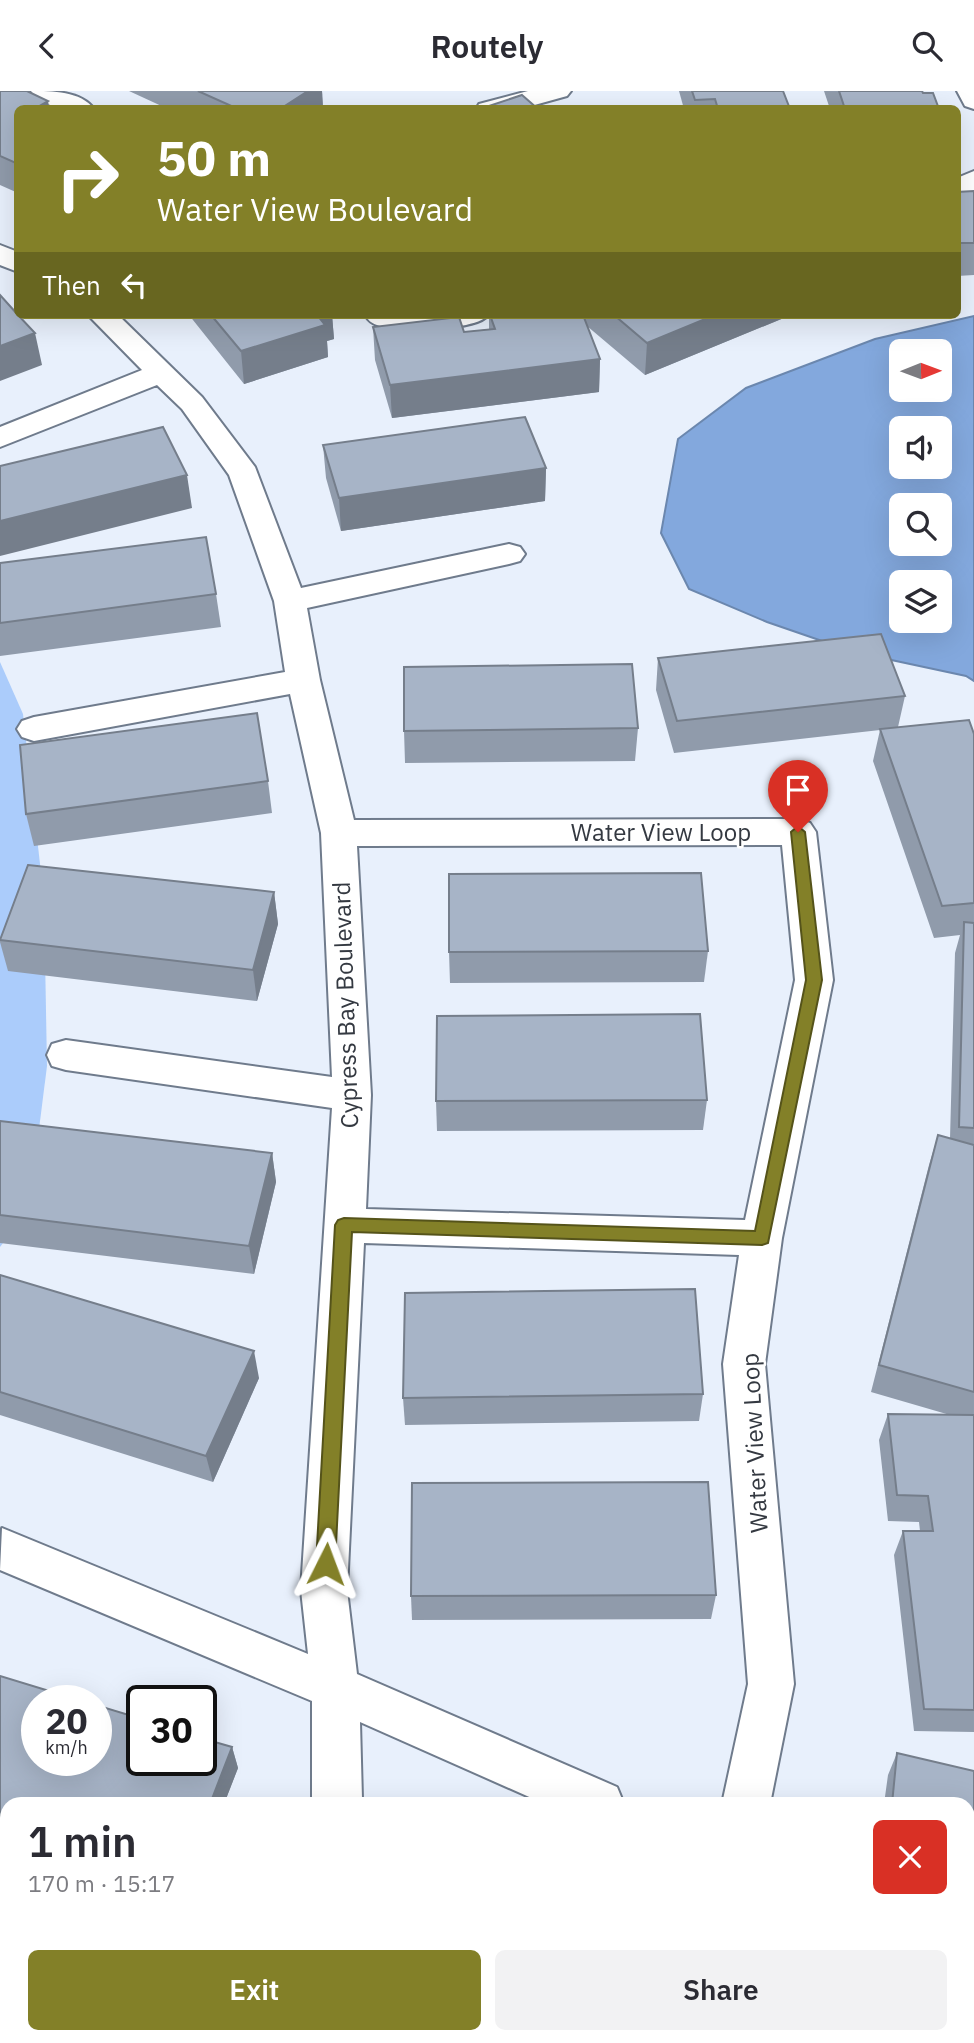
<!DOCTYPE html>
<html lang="en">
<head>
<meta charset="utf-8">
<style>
  :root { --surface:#fff; --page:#f2f2f3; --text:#2b2b33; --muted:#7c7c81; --accent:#838028 }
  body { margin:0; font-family:"IBM Plex Sans",sans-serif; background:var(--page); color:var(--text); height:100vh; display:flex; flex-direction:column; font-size:26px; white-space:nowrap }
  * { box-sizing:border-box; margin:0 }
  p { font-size:23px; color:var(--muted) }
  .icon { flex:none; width:38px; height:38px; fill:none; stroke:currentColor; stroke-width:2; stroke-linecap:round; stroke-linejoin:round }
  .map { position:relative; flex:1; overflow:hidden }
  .details { position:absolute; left:0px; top:1706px; width:975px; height:247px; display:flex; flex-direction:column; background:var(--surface); border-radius:21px 21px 0 0; box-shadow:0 7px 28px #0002 }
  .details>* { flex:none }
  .hud { position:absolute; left:14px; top:14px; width:947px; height:214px; border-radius:10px; box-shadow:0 7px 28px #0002; background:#838028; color:#fff; overflow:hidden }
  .needle { width:46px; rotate:89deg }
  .fabs { position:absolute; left:889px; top:248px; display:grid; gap:14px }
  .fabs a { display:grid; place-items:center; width:63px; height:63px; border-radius:10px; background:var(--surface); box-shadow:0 7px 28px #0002; font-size:35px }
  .speed { position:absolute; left:21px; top:1594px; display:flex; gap:14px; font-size:35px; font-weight:700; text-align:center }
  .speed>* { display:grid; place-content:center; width:91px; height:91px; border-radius:50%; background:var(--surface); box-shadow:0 7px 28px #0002; line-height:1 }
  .speed small { font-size:18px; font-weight:400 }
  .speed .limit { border:4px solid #111; border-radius:10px; background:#fff; color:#111 }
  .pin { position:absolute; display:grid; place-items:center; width:60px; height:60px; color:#fff; margin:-72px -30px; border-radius:50% 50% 50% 0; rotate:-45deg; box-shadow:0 0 7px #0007 }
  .pin .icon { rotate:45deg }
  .me { position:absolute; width:77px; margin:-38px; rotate:3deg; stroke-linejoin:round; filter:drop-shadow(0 0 5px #0008) }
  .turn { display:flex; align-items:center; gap:24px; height:147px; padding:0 28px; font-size:32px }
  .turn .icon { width:91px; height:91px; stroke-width:2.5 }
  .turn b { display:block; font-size:49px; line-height:60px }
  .then { display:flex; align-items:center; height:66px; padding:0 28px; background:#0003; gap:14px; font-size:26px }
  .round { display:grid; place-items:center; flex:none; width:74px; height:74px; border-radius:10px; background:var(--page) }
  .summary { display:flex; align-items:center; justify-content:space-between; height:119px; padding:0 28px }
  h1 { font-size:42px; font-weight:600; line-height:52px }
  .primary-button { display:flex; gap:14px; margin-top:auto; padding:14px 28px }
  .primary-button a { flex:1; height:80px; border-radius:10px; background:var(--accent); color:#fff; font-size:28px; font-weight:600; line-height:80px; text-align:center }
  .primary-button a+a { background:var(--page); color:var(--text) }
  header { display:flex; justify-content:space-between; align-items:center; height:91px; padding:0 28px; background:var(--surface); font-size:32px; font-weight:600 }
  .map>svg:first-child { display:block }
  .green { fill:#abccfb }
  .water { fill:#83a8dd; stroke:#6b87ae; stroke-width:2; fill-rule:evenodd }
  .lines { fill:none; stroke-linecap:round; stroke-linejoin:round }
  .street-casing { stroke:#6f7b8c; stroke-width:4 }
  .secondary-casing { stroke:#6f7b8c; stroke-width:4 }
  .street { fill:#fff; fill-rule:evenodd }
  .secondary { fill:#fff; fill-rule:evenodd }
  .wall { fill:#909bab }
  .shaded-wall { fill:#757e8b }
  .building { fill:#a7b4c7; stroke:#757e8b; stroke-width:2 }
  .route { fill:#838028; stroke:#55531a; stroke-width:2 }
  .labels { text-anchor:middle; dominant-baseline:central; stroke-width:5; stroke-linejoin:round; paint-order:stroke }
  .street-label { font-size:24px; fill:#343941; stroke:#fff }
</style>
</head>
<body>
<header><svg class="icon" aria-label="back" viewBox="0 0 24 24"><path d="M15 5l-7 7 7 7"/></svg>Routely<svg class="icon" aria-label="search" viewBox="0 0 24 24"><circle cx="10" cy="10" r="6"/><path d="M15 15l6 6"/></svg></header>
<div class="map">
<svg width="974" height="1952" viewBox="0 0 974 1952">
  <rect width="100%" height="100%" fill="#e8f0fc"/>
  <path class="green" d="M 0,571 L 23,623 L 44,808 L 47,975 L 29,1117 L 0,1156 Z"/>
  <path class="water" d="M 974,225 L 974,590 L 966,585 L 854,561 L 767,531 L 689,498 L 661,442 L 678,348 L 746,297 L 875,248 ZM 901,261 L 940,261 L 940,299 L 901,299 ZM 901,338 L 940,338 L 940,376 L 901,376 ZM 901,415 L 940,415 L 940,453 L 901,453 ZM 901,492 L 940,492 L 940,530 L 901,530 Z"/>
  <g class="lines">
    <defs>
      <g id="street">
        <path d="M 31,0 C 52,0 81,0 94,18 C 73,18 45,20 31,0 Z"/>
        <path d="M 528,0 L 571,0 L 567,5 L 520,18 L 476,18 L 479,13 Z"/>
        <path d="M 957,0 L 974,0 L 974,18 L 965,15 Z"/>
        <path d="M 974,80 L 974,101 L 957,103 L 957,87 Z"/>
        <path d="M 0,154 L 18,161 L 18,181 L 0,174 Z"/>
        <path d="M 88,224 L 118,224 L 202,306 L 255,376 L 301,497 L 509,453 L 520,456 L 525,463 L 520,470 L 509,473 L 307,517 L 320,589 L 354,729 L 798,728 L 810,732 L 816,741 L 833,889 L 782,1147 L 765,1273 L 794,1593 L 770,1713 L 722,1713 L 748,1593 L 723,1273 L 739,1164 L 364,1152 L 347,1499 L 357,1583 L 617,1696 L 624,1713 L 545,1713 L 360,1631 L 362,1708 L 360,1713 L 312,1713 L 312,1610 L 0,1479 L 2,1437 L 308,1563 L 301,1499 L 332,1017 L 66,979 L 52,975 L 47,964 L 52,953 L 66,949 L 332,986 L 321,742 L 290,603 L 34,650 L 22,646 L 17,638 L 22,630 L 34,626 L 285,581 L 274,510 L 229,384 L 182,318 L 157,294 L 0,356 L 0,336 L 142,279 ZM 782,754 L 795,889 L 745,1129 L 366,1118 L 371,1004 L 357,755 Z"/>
        <path d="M 365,224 L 488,224 C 477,240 396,241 377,234 C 371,232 368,229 365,224 Z"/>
        <path d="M 224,1946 L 276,1946 L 273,1952 L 221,1952 Z"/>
      </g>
      <path id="secondary" d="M 0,1917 L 7,1920 L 7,1946 L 45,1946 L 48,1952 L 0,1952 Z"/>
    </defs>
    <use href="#street" class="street-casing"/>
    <use href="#secondary" class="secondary-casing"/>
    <use href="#street" class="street"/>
    <use href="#secondary" class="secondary"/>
  </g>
  <g class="wall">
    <path d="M 0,0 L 48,10 L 49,18 L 18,18 L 18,102 L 0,94 Z"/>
    <path d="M 129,0 L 322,0 L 323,18 L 168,18 Z"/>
    <path d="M 679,0 L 783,0 L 790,18 L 684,18 Z"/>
    <path d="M 824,0 L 922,0 L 923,2 L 939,18 L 830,18 Z"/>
    <path d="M 974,100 L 974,184 L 957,185 L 957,101 Z"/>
    <path d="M 189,224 L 332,224 L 334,248 L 327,250 L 328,266 L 244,293 Z"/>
    <path d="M 489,224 L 583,224 L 585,229 L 585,224 L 791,224 L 645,284 L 587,235 L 600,268 L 599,301 L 392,327 L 375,269 L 373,236 L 464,241 L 489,238 Z"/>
    <path d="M 323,354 L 546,377 L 545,410 L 341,440 L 326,387 Z"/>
    <path d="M 0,472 L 216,503 L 221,536 L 0,565 Z"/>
    <path d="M 658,567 L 905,605 L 898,636 L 974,643 L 974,1641 L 914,1640 L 894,1464 L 903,1440 L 920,1440 L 919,1431 L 888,1430 L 879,1349 L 888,1323 L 950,1324 L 871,1301 L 929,1074 L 938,1044 L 950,1048 L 955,862 L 960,844 L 934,847 L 873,670 L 880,639 L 674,662 L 656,599 Z"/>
    <path d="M 638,637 L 635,670 L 405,672 L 404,640 Z"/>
    <path d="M 268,690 L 272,722 L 34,755 L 26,723 Z"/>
    <path d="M 274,801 L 278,833 L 257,910 L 8,880 L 0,851 L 0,848 Z"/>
    <path d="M 708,860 L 704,891 L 450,892 L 449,861 Z"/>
    <path d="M 707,1009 L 703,1039 L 437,1040 L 436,1010 Z"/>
    <path d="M 0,1030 L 272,1062 L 276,1091 L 254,1183 L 0,1152 Z"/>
    <path d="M 0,1184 L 259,1287 L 213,1391 L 0,1324 Z"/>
    <path d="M 703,1303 L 699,1330 L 405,1334 L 403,1307 Z"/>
    <path d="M 716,1504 L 711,1528 L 412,1529 L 411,1505 Z"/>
    <path d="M 0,1585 L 232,1656 L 238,1677 L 224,1713 L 7,1713 L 7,1748 L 0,1746 Z"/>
    <path d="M 897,1662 L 974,1680 L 974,1952 L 857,1952 L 858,1946 L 968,1946 L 968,1713 L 884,1713 L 888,1684 Z"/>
    <path d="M 442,1946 L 772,1946 L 771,1952 L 457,1952 Z"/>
  </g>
  <g class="shaded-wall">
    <path d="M 308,0 L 322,0 L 323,18 L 280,18 Z"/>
    <path d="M 48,10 L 49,18 L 34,18 Z"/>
    <path d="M 314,224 L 332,224 L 334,248 L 327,250 L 328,266 L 244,293 L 241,260 Z"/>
    <path d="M 715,224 L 791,224 L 645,284 L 647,252 Z"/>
    <path d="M 35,242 L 42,274 L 0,290 L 0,255 Z"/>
    <path d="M 600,268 L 599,301 L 392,327 L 390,294 Z"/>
    <path d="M 546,377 L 545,410 L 341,440 L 339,407 Z"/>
    <path d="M 187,384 L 192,417 L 0,465 L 0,430 Z"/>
    <path d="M 274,801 L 278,833 L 257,910 L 253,879 Z"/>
    <path d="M 272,1062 L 276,1091 L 254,1183 L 249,1155 Z"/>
    <path d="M 254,1260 L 259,1287 L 213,1391 L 206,1365 Z"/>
    <path d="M 232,1656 L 238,1677 L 224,1713 L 210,1713 Z"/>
  </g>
  <g class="building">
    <path d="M 0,0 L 27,0 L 48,10 L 34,18 L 18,18 L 18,73 L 0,65 Z"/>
    <path d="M 198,0 L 308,0 L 280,18 L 238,18 Z"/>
    <path d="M 692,0 L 783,0 L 790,18 L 718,18 L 715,8 L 695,9 Z"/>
    <path d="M 839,0 L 922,0 L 923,2 L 933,2 L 939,18 L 845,18 Z"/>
    <path d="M 522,4 L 538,18 L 480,18 Z"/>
    <path d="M 974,100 L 974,152 L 957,152 L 957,101 Z"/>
    <path d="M 0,204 L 18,224 L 35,242 L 0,255 Z"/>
    <path d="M 211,224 L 317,224 L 325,234 L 241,260 Z"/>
    <path d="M 490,224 L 583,224 L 600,268 L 390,294 L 373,236 L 459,226 L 464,241 L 495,238 Z"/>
    <path d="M 614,224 L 715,224 L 647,252 Z"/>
    <path d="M 525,326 L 546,377 L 339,407 L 323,354 Z"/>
    <path d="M 163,336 L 187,384 L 0,430 L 0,375 Z"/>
    <path d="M 206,446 L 216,503 L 0,532 L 0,472 Z"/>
    <path d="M 881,543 L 905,605 L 677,630 L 658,567 Z"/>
    <path d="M 632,573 L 638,637 L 404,640 L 404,576 Z"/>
    <path d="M 257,622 L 268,690 L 26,723 L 20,654 Z"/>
    <path d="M 969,629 L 974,643 L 974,812 L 942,815 L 880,638 Z"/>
    <path d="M 28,774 L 274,801 L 253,879 L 0,849 Z"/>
    <path d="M 701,782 L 708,860 L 449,861 L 449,783 Z"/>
    <path d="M 964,831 L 974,832 L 974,1037 L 959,1036 Z"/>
    <path d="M 700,923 L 707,1009 L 436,1010 L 437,925 Z"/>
    <path d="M 0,1030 L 272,1062 L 249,1155 L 0,1124 Z"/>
    <path d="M 938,1044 L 974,1054 L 974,1301 L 879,1274 Z"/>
    <path d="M 0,1184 L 254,1260 L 206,1365 L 0,1301 Z"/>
    <path d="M 695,1198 L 703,1303 L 403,1307 L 405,1202 Z"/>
    <path d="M 888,1323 L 974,1324 L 974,1619 L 924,1618 L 903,1440 L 933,1440 L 928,1405 L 897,1404 Z"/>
    <path d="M 708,1391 L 716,1504 L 411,1505 L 412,1392 Z"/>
    <path d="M 0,1585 L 82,1610 L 37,1610 L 37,1670 L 96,1670 L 96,1614 L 142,1628 L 142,1670 L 201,1670 L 201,1647 L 232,1656 L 210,1713 L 7,1713 L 7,1732 L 0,1730 Z"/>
    <path d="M 897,1662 L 974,1680 L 974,1952 L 865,1952 L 865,1946 L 968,1946 L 968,1713 L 892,1713 Z"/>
    <path d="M 481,1946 L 772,1946 L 771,1952 L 496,1952 Z"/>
  </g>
  <path class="route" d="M 798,735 L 805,741 L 822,889 L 768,1152 L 762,1154 L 352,1141 L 335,1473 L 332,1479 L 326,1482 L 319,1479 L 316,1473 L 335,1134 L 338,1129 L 344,1127 L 755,1140 L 806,889 L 791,741 Z"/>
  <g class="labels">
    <g class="street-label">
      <text x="661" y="741">Water View Loop</text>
      <text transform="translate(345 914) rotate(-92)">Cypress Bay Boulevard</text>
      <text transform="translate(754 1352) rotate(-93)">Water View Loop</text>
    </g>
  </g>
</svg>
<div class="fabs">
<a><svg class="needle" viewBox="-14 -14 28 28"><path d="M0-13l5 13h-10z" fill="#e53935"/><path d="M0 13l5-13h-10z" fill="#7c7c81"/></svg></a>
<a><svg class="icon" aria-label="sound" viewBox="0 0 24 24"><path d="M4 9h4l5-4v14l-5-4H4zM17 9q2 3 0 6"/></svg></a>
<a><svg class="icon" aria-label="search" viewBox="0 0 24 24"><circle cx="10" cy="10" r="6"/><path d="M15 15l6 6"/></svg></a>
<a><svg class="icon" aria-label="layers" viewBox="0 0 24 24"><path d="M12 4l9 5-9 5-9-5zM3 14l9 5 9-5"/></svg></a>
</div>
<div class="speed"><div>20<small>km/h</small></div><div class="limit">30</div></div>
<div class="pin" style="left:798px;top:741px;background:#d93025"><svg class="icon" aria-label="arrive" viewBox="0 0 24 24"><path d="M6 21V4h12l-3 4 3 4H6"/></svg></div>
<svg class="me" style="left:326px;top:1473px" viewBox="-20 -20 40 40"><path d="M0-17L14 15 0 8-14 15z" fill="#838028" stroke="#fff" stroke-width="4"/></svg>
<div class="hud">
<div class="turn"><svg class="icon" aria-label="right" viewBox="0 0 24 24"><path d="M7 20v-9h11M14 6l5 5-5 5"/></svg><div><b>50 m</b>Water View Boulevard</div></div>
<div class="then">Then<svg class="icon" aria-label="left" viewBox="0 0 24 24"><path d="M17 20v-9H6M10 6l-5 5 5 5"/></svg></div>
</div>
<section class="details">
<div class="summary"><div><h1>1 min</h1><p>170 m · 15:17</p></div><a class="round" style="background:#d93025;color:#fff"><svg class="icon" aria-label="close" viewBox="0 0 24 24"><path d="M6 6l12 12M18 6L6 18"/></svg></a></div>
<div class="primary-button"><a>Exit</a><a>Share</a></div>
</section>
</div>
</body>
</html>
